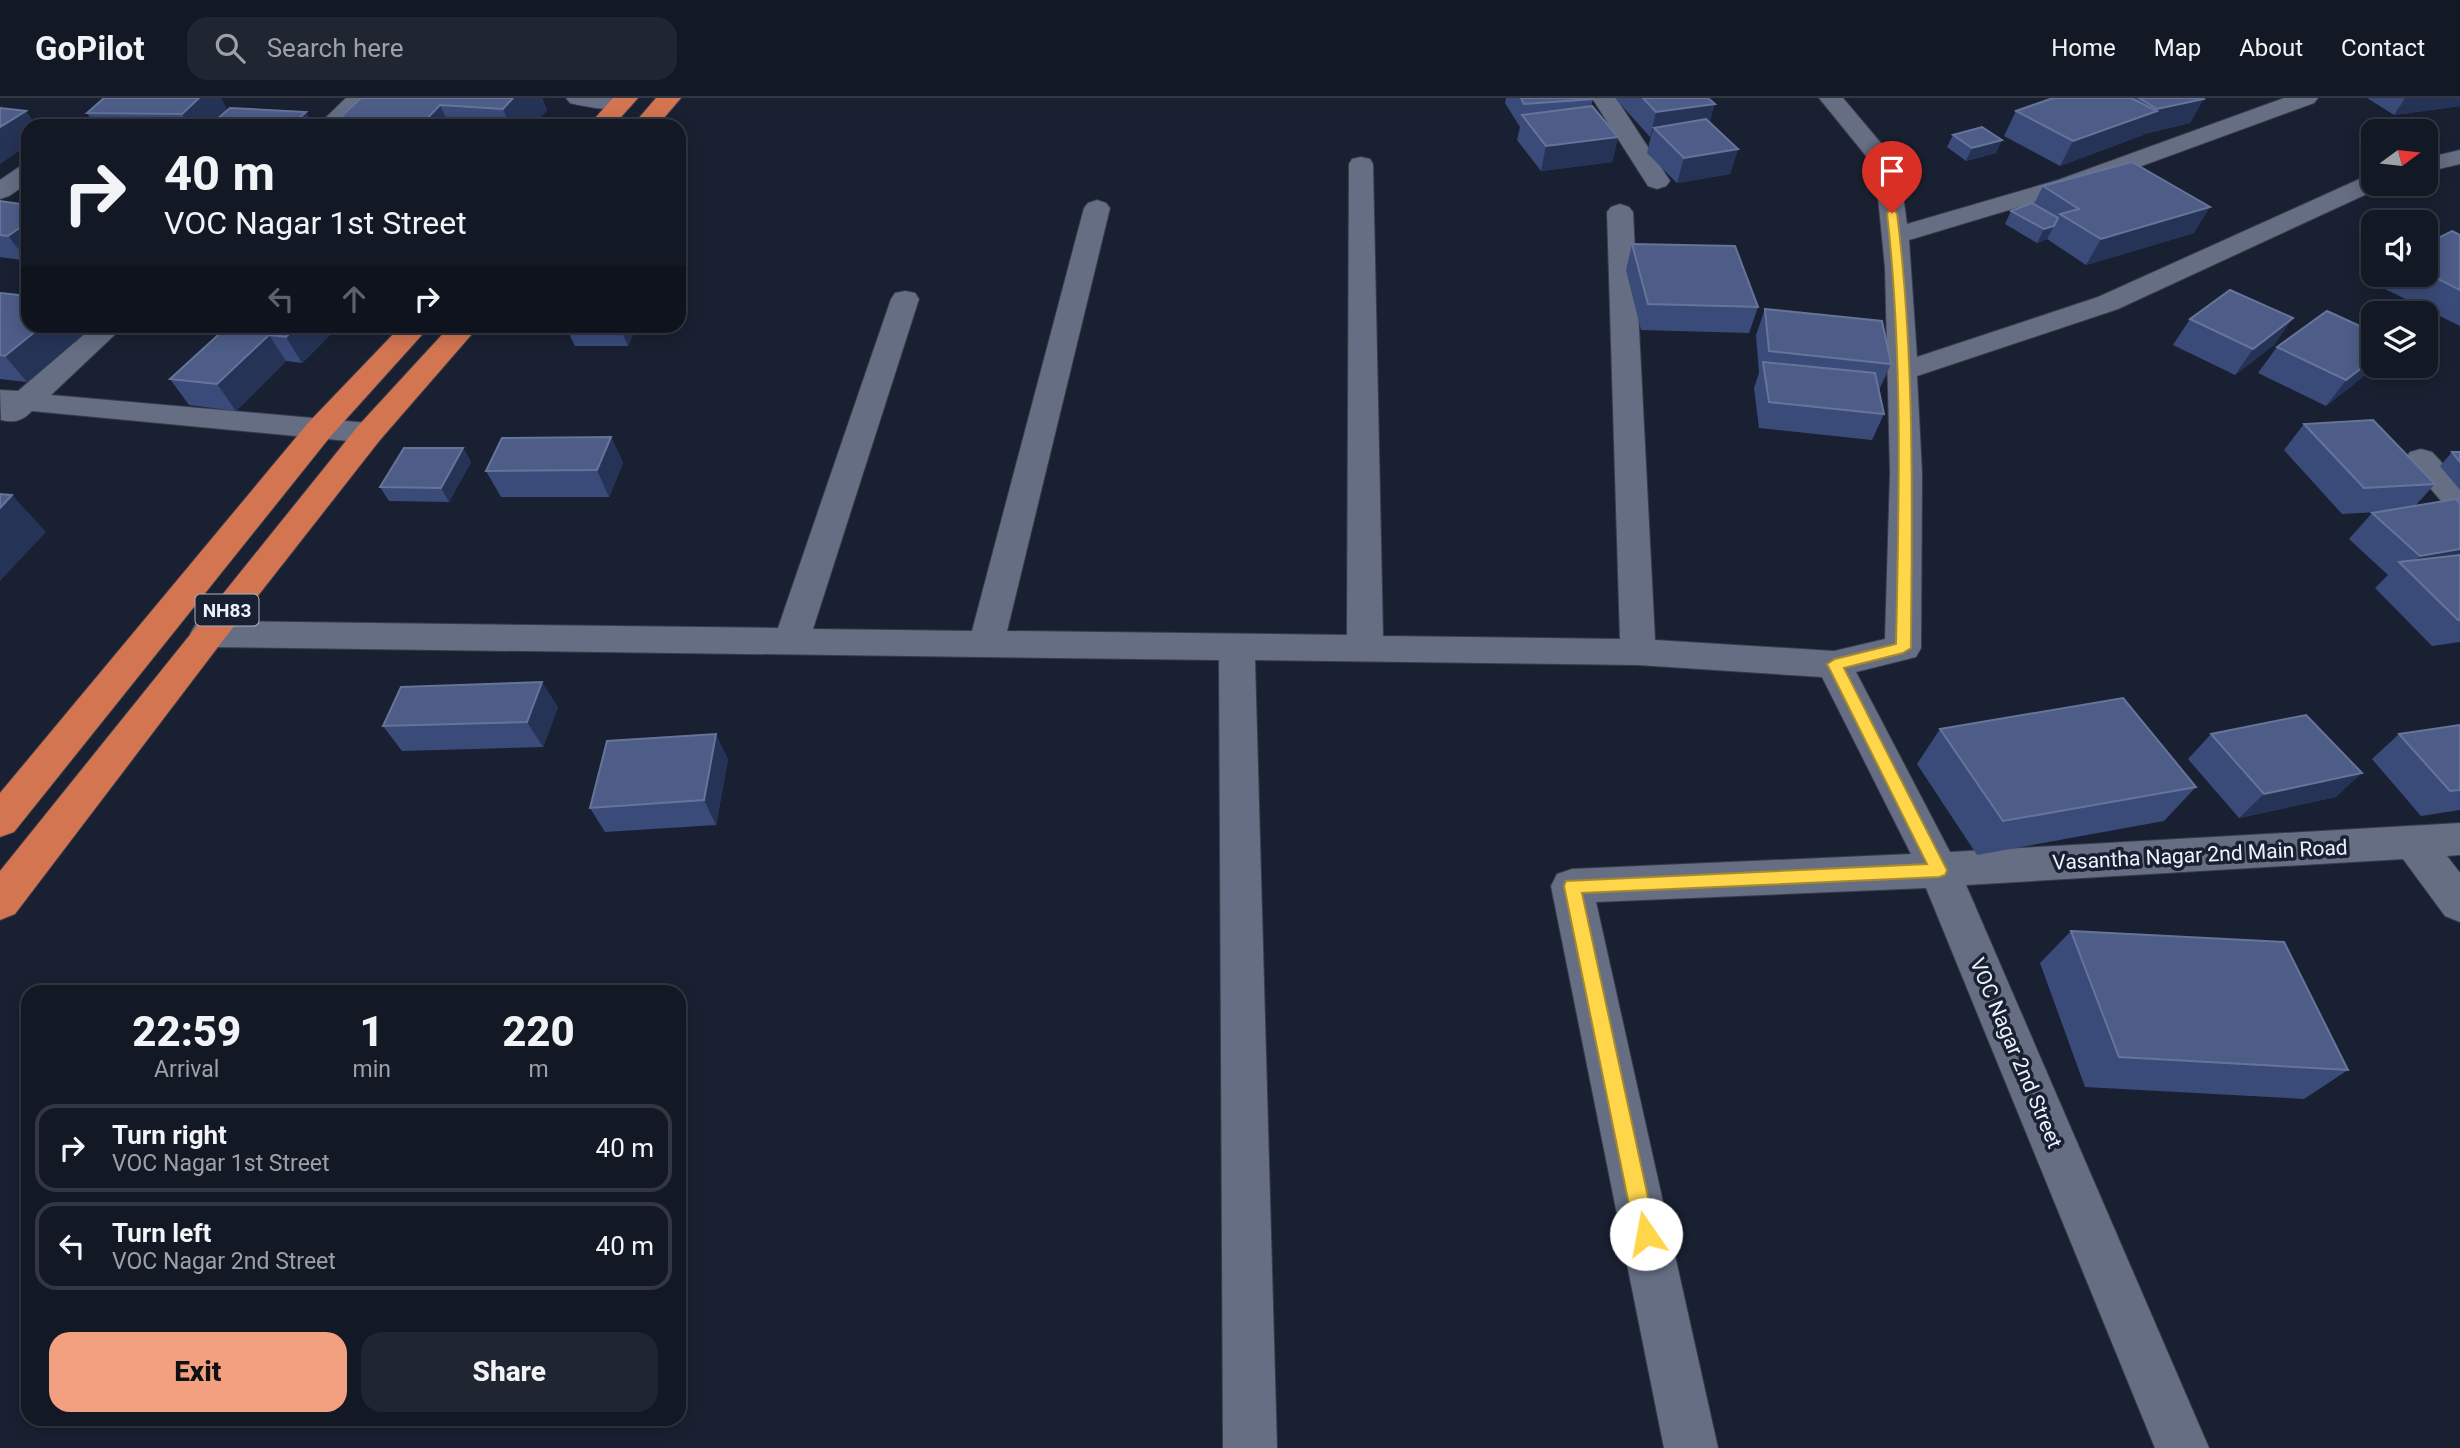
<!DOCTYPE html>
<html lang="en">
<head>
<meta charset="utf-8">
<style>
  :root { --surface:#131825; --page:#202532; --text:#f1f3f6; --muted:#9da0a7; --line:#323742; --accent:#f3a081 }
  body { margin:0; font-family:Roboto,sans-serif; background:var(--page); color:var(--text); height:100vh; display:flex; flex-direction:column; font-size:26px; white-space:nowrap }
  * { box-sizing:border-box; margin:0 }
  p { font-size:23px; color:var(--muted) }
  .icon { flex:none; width:38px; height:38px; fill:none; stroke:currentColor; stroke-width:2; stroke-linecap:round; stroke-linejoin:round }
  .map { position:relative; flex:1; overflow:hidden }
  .sheet { position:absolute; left:21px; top:887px; width:665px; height:441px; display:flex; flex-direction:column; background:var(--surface); border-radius:21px; box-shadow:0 4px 18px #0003,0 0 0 2px var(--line) }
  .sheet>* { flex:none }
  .hud { position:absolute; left:21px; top:21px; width:665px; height:214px; border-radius:21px; box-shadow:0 4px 18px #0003,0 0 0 2px var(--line); background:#131825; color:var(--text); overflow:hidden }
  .needle { width:46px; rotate:75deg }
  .controls { position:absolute; left:2361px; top:21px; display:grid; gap:14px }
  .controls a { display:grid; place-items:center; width:77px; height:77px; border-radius:14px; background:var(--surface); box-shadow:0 4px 18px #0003,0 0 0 2px var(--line); font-size:35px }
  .pin { position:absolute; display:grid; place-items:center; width:60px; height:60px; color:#fff; margin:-72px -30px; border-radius:50% 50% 50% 0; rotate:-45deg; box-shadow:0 0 7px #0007 }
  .pin .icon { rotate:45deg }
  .me { position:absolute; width:77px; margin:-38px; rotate:348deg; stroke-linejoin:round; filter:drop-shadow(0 0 5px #0008) }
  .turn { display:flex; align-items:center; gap:24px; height:147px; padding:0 28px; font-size:32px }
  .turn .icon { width:91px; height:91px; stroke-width:2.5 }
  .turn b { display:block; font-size:49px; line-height:60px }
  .lanes { display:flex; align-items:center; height:66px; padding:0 28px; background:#0003; justify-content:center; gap:35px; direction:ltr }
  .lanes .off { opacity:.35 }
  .eta { display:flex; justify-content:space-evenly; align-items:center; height:119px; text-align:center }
  .eta b { font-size:42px; font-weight:800; line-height:49px }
  .primary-button { display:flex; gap:14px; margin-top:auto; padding:14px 28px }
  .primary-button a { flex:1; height:80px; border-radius:21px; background:var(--accent); color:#111; font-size:28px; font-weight:800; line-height:80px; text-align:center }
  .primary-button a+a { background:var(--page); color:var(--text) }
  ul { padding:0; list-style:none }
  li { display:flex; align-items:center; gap:21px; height:88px; margin:0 14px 10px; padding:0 14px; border:4px solid var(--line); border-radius:21px }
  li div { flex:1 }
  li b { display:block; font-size:26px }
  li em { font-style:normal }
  header { display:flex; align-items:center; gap:42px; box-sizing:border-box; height:98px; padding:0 35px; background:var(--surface); border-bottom:2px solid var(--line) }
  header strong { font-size:33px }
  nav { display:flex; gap:38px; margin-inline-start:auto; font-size:24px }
  .search { width:490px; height:63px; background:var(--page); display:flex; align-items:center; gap:18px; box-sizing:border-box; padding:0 24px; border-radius:21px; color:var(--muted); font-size:26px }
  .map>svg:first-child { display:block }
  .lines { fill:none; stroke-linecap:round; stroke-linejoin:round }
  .minor-casing { stroke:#383c4b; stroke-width:2 }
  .highway-casing { stroke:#383c4b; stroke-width:2 }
  .minor { fill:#656e83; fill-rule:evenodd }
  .highway { fill:#d47552; fill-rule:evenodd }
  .wall { fill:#3a4b7a }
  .shaded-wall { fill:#253357 }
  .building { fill:#4d5d88; stroke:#66749a; stroke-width:2 }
  .route { fill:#ffd54a; stroke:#a68a30; stroke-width:2 }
  .labels { text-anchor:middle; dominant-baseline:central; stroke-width:7; stroke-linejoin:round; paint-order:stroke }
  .shield { fill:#192031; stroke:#adb2c0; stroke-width:2 }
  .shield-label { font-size:19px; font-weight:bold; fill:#ecf1fd }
  .street-label { font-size:21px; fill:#ecf1fd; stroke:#192031 }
</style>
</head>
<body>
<header>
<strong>GoPilot</strong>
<div class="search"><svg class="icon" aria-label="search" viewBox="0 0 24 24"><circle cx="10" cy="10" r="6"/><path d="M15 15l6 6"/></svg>Search here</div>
<nav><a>Home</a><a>Map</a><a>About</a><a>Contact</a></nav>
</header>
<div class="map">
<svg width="2460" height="1350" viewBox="0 0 2460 1350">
  <rect width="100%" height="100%" fill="#192031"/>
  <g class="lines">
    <defs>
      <g id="minor">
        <path d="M 346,0 L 372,0 L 343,28 L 317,28 Z"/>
        <path d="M 566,0 L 629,0 L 633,5 L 629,10 C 612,14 587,9 570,5 Z"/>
        <path d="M 1592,0 L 1616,0 L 1670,83 L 1666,88 L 1657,91 L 1648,88 Z"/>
        <path d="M 1819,0 L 1843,0 L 1896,63 L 1899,68 L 1907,126 L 2058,82 L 2284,0 L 2318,0 L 2314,5 L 2076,92 L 1909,142 L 1917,259 L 2098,199 L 2364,79 L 2373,76 L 2373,86 L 2384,86 L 2382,89 L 2118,211 L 1917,278 L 1922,375 L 1921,550 L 1916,559 L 1856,574 L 1950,754 L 2460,725 L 2460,757 L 2447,758 L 2460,775 L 2460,824 L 2445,818 L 2403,761 L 1966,787 L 2209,1350 L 2155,1350 L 1926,790 L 1596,804 L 1718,1350 L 1664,1350 L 1551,788 L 1557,776 L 1572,771 L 1911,756 L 1822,579 L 1638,567 L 1255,562 L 1277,1350 L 1223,1350 L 1219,562 L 208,549 L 195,545 L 190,536 L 195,527 L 208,523 L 778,530 L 891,201 L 895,195 L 905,193 L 915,195 L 919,201 L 813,531 L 972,533 L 1084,110 L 1088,105 L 1097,102 L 1106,105 L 1110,110 L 1007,533 L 1347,537 L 1349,66 L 1352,61 L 1361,59 L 1370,61 L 1373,66 L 1383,538 L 1620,541 L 1607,114 L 1611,109 L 1620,106 L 1629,109 L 1633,114 L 1655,542 L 1834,553 L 1885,541 L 1890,375 L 1885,170 L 1875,69 Z"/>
        <path d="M 2460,52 L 2460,66 L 2426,74 L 2426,60 Z"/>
        <path d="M 28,67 L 28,85 L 9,98 L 0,101 L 0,82 L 19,69 Z"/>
        <path d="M 94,228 L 124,228 L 51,297 L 369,325 L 380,328 L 384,335 L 380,342 L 369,345 L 32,313 C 22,323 15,325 1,322 L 0,292 L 18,293 Z"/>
        <path d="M 2421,351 L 2432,354 L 2460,384 L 2460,415 L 2449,412 L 2405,361 L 2410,354 Z"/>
      </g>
      <g id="highway">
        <path d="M 613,0 L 638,0 L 613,28 L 588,28 Z"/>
        <path d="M 656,0 L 681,0 L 657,28 L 632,28 Z"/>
        <path d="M 401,228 L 430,228 L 330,339 L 14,734 L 0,739 L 0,695 L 308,325 Z"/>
        <path d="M 450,228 L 479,228 L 380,342 L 221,545 L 15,816 L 0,822 L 0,773 L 358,328 Z"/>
      </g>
    </defs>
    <use href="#minor" class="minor-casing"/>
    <use href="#highway" class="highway-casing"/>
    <use href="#minor" class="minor"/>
    <use href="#highway" class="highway"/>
  </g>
  <g class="wall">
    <path d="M 359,0 L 542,0 L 547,12 L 533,28 L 331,28 L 360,1 Z"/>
    <path d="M 1506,0 L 1593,0 L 1591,9 L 1618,39 L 1612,64 L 1541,73 L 1517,42 L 1520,29 L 1505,5 Z"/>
    <path d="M 1615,0 L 1708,0 L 1709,25 L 1738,51 L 1730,76 L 1677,85 L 1647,55 L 1651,38 L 1650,39 Z"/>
    <path d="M 2053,0 L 2203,0 L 2190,25 L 2144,36 L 2143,37 L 2060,68 L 2004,38 L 2016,13 Z"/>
    <path d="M 2367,0 L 2460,0 L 2460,8 L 2394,17 Z"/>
    <path d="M 227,11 L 216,22 L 313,27 L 312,28 L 95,28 L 87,15 Z"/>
    <path d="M 1953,37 L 1996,55 L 1966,63 L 1947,49 Z"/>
    <path d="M 2043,88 L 2194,135 L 2086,167 L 2047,141 L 2037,145 L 2005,126 L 2011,113 L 2034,106 Z"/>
    <path d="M 0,103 L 28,107 L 28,163 L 0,159 Z"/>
    <path d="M 2460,137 L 2460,228 L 2377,187 L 2384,177 L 2426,177 L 2426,146 Z"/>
    <path d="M 1632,146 L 1758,209 L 1749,235 L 1641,232 L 1626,172 Z"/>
    <path d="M 0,195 L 28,228 L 92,228 L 92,229 L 27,284 L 0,281 Z"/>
    <path d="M 1765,211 L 1891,266 L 1879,292 L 1884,316 L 1872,342 L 1759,330 L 1754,290 L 1759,275 L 1756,237 Z"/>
    <path d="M 2190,221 L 2275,246 L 2235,277 L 2173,247 Z"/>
    <path d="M 169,228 L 339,228 L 302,265 L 286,263 L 236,313 L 189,307 L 170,281 L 225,230 Z"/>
    <path d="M 565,228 L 637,228 L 628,248 L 575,248 Z"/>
    <path d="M 2277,249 L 2374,270 L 2326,308 L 2258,275 Z"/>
    <path d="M 2304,326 L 2435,386 L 2415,408 L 2460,405 L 2460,544 L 2432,548 L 2375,490 L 2388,477 L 2349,441 L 2372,415 L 2379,414 L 2342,416 L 2284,352 Z"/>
    <path d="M 611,339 L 623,365 L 609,399 L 501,399 L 486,373 Z"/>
    <path d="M 463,350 L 471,364 L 449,404 L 389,403 L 380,389 Z"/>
    <path d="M 2452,354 L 2460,354 L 2460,392 L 2440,368 Z"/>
    <path d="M 558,609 L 543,649 L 402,653 L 383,628 Z"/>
    <path d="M 2460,627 L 2460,712 L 2421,718 L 2372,661 L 2399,636 Z"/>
    <path d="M 1940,631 L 2196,689 L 2164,723 L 1977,757 L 1917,666 Z"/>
    <path d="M 2211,636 L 2336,699 L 2239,720 L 2188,661 Z"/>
    <path d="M 728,661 L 716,727 L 605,734 L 590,710 Z"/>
    <path d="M 2071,833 L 2348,972 L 2304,1001 L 2085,989 L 2040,865 Z"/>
  </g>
  <g class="shaded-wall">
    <path d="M 199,0 L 221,0 L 227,11 L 210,28 L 189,28 L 182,16 Z"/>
    <path d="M 513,0 L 542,0 L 547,12 L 533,28 L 510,28 L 503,11 Z"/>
    <path d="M 2405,0 L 2460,0 L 2460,8 L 2394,17 Z"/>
    <path d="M 2204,1 L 2190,25 L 2144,36 L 2143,37 L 2060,68 L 2073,43 L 2156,13 L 2157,11 Z"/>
    <path d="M 1715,6 L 1708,31 L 1654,30 L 1651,38 L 1650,39 L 1656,14 Z"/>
    <path d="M 440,7 L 450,28 L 420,28 Z"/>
    <path d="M 26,13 L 37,28 L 28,28 L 28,47 L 0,66 L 0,29 Z"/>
    <path d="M 306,14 L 313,27 L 312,28 L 290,28 Z"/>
    <path d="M 1618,39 L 1612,64 L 1541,73 L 1546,48 Z"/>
    <path d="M 2002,42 L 1996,55 L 1966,63 L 1972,50 Z"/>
    <path d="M 1738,51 L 1730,76 L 1677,85 L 1684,60 Z"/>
    <path d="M 2210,109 L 2194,135 L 2086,167 L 2101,141 Z"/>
    <path d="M 28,124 L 28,163 L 8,138 Z"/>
    <path d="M 2054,128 L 2047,141 L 2037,145 L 2044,131 Z"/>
    <path d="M 2293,220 L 2275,246 L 2235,277 L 2253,251 Z"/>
    <path d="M 42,228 L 92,228 L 92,229 L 27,284 L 5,258 Z"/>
    <path d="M 297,228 L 339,228 L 302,265 L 286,239 Z"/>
    <path d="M 619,228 L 637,228 L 628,248 Z"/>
    <path d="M 269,237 L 286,263 L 236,313 L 217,286 Z"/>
    <path d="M 2373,261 L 2373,268 L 2376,268 L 2374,270 L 2326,308 L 2346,282 Z"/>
    <path d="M 611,339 L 623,365 L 609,399 L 597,372 Z"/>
    <path d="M 463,350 L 471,364 L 449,404 L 441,390 Z"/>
    <path d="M 12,397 L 46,434 L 0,483 L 0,410 Z"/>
    <path d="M 2460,451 L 2460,473 L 2407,472 L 2420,458 Z"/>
    <path d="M 542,584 L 558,609 L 543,649 L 527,624 Z"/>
    <path d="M 716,636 L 728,661 L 716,727 L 704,702 Z"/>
    <path d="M 2362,675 L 2336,699 L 2239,720 L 2264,696 Z"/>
  </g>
  <g class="building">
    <path d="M 104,0 L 199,0 L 182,16 L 87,15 Z"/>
    <path d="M 361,0 L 513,0 L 503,11 L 440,7 L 420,28 L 331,28 Z"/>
    <path d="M 1521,0 L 1593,0 L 1593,1 L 1524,6 Z"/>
    <path d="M 1643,0 L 1708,0 L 1715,6 L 1656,14 Z"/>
    <path d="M 2053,0 L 2131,0 L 2157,13 L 2073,43 L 2016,13 Z"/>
    <path d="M 2139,0 L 2203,0 L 2204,1 L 2157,11 Z"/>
    <path d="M 1592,8 L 1618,39 L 1546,48 L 1522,17 Z"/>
    <path d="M 0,10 L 26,13 L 0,29 Z"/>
    <path d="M 230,10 L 306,14 L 290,28 L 209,28 Z"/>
    <path d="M 1706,21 L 1738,51 L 1684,60 L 1654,30 Z"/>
    <path d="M 1982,29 L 2002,42 L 1972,50 L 1953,37 Z"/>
    <path d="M 2132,64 L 2210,109 L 2101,141 L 2060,116 L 2079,111 L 2043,88 Z"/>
    <path d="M 0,103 L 28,107 L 28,124 L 8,138 L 0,137 Z"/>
    <path d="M 2032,105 L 2058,120 L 2054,128 L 2044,131 L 2011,113 Z"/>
    <path d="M 2452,133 L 2460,137 L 2460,192 L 2426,175 L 2426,146 Z"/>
    <path d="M 1632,146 L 1735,148 L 1758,209 L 1648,206 Z"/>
    <path d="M 2230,192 L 2293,220 L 2253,251 L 2190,221 Z"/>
    <path d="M 0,195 L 28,198 L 28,228 L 42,228 L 5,258 L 0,257 Z"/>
    <path d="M 1765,211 L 1882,223 L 1891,266 L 1769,253 Z"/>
    <path d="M 2327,213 L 2373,234 L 2373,261 L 2346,282 L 2277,249 Z"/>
    <path d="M 228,228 L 297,228 L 286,239 L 269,237 L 217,286 L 170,281 Z"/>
    <path d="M 1763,264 L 1875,275 L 1884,316 L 1769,304 Z"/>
    <path d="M 2373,322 L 2435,386 L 2364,390 L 2304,326 Z"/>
    <path d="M 611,339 L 597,372 L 486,373 L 502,340 Z"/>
    <path d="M 404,350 L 463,350 L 441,390 L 380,389 Z"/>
    <path d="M 2452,354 L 2460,354 L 2460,364 Z"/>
    <path d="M 0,396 L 12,397 L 0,410 Z"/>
    <path d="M 2456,401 L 2460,405 L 2460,451 L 2420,458 L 2372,415 Z"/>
    <path d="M 2460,457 L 2460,522 L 2458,522 L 2399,464 Z"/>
    <path d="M 542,584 L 527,624 L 383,628 L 401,589 Z"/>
    <path d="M 2123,600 L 2196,689 L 2003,723 L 1940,631 Z"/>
    <path d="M 2306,617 L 2362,675 L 2264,696 L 2211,636 Z"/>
    <path d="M 2460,627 L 2460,692 L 2450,693 L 2399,636 Z"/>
    <path d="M 716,636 L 704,702 L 590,710 L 607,643 Z"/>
    <path d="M 2071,833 L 2284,844 L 2348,972 L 2119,959 Z"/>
  </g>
  <path class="route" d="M 1892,111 L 1897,115 C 1915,259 1912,405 1911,550 L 1903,555 L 1844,570 L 1947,772 L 1945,777 L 1939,779 L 1582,795 L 1656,1136 L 1653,1143 L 1646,1146 L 1638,1143 L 1635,1136 L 1564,788 L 1566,783 L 1927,766 L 1827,566 L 1835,561 L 1896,546 C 1899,403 1903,258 1887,115 Z"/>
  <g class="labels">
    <rect class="shield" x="195.5" y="496.5" width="63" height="31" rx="5"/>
    <g class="shield-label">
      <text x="227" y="512">NH83</text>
    </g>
    <g class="street-label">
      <text transform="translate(2200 757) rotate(-3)">Vasantha Nagar 2nd Main Road</text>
      <text transform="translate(2016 955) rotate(67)">VOC Nagar 2nd Street</text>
    </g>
  </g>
</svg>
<div class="controls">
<a><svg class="needle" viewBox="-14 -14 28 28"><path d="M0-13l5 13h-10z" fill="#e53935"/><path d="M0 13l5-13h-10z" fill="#9da0a7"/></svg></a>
<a><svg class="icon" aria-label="sound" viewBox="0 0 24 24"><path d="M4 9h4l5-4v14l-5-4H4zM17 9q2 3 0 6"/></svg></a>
<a><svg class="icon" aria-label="layers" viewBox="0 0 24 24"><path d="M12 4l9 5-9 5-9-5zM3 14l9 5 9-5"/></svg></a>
</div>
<div class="pin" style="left:1892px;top:115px;background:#d93025"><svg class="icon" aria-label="arrive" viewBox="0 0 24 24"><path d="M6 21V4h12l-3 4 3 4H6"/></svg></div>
<svg class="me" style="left:1646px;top:1136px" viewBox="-20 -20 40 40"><circle r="19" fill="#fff"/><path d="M0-13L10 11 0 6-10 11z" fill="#ffd54a"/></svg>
<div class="hud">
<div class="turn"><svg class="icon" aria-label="right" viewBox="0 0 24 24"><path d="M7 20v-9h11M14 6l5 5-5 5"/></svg><div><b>40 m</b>VOC Nagar 1st Street</div></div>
<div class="lanes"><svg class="icon off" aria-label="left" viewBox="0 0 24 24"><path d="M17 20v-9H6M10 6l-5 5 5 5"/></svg><svg class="icon off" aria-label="ahead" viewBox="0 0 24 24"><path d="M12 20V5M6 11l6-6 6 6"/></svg><svg class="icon" aria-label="right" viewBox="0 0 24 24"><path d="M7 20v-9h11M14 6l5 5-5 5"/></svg></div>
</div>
<section class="sheet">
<div class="eta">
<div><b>22:59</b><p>Arrival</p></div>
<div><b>1</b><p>min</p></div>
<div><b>220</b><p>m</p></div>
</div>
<ul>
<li><svg class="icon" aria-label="right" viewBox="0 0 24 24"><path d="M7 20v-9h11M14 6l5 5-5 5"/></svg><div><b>Turn right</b><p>VOC Nagar 1st Street</p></div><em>40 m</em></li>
<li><svg class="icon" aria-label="left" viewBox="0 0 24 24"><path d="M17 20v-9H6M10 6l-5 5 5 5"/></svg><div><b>Turn left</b><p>VOC Nagar 2nd Street</p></div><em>40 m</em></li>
</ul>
<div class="primary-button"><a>Exit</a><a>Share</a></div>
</section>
</div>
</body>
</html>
